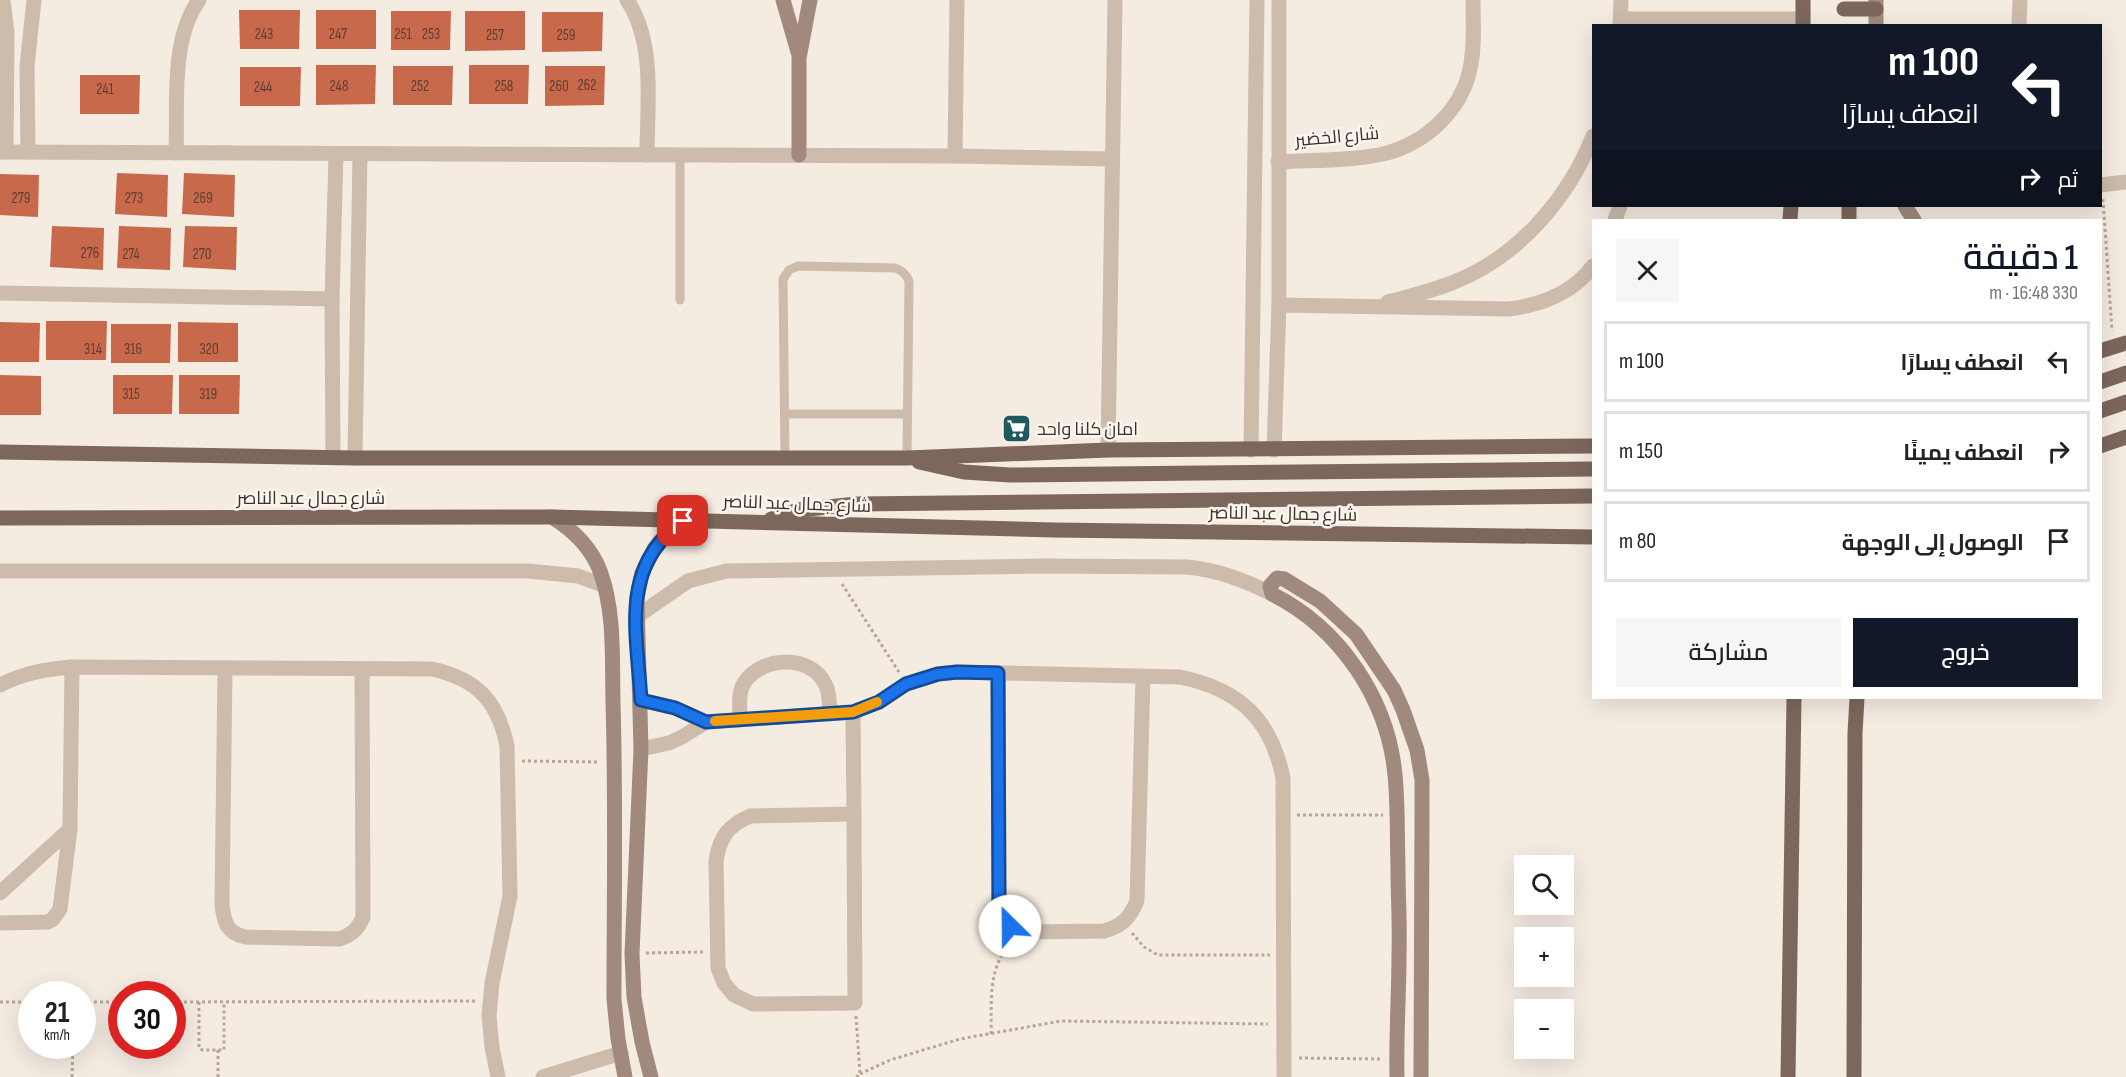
<!DOCTYPE html>
<html lang="ar">
<head>
<meta charset="utf-8">
<style>
  :root { --surface:#fff; --page:#f6f6f6; --text:#222; --muted:#767676; --line:#e0e0e0; --accent:#111827 }
  body { margin:0; font-family:"Sofia Sans Condensed",Cairo,sans-serif; background:var(--page); color:var(--text); direction:rtl; height:100vh; display:flex; flex-direction:column; font-size:22px; white-space:nowrap }
  * { box-sizing:border-box; margin:0 }
  p { font-size:20px; color:var(--muted) }
  .icon { flex:none; width:33px; height:33px; fill:none; stroke:currentColor; stroke-width:2; stroke-linecap:round; stroke-linejoin:round }
  .map { position:relative; flex:1; overflow:hidden; direction:ltr }
  .panel { position:absolute; left:1592px; top:219px; width:510px; height:480px; display:flex; flex-direction:column; background:var(--surface); border-radius:0px; box-shadow:0 6px 24px #0002; direction:rtl }
  .panel>* { flex:none }
  .guide { position:absolute; left:1592px; top:24px; width:510px; height:183px; border-radius:0px; box-shadow:0 6px 24px #0002; direction:rtl; background:#111827; color:#fff; overflow:hidden }
  .controls { position:absolute; left:1514px; top:855px; display:grid; gap:12px }
  .controls a { display:grid; place-items:center; width:60px; height:60px; border-radius:0px; background:var(--surface); box-shadow:0 6px 24px #0002; font-size:30px }
  .speed { position:absolute; left:18px; top:981px; display:flex; gap:12px; font-size:30px; font-weight:700; text-align:center }
  .speed>* { display:grid; place-content:center; width:78px; height:78px; border-radius:50%; background:var(--surface); box-shadow:0 6px 24px #0002; line-height:1 }
  .speed small { font-size:15px; font-weight:400 }
  .speed .limit { border:9px solid #d22; background:#fff; color:#111 }
  .pin { position:absolute; display:grid; place-items:center; width:51px; height:51px; color:#fff; margin:-26px; border-radius:12px; box-shadow:0 3px 9px #0006 }
  .me { position:absolute; width:66px; margin:-33px; rotate:337deg; stroke-linejoin:round; filter:drop-shadow(0 0 4px #0008) }
  .turn { display:flex; align-items:center; gap:21px; height:126px; padding:0 24px; font-size:27px }
  .turn .icon { width:78px; height:78px; stroke-width:2.5 }
  .turn b { display:block; font-size:42px; line-height:51px }
  .then { display:flex; align-items:center; height:57px; padding:0 24px; background:#0003; gap:12px; font-size:22px }
  .round { display:grid; place-items:center; flex:none; width:63px; height:63px; border-radius:0px; background:var(--page) }
  .headline { display:flex; align-items:center; justify-content:space-between; height:102px; padding:0 24px }
  h1 { font-size:36px; font-weight:600; line-height:45px; color:var(--accent) }
  .primary-button { display:flex; gap:12px; margin-top:auto; padding:12px 24px }
  .primary-button a { flex:1; height:69px; border-radius:0px; background:var(--accent); color:#fff; font-size:24px; font-weight:600; line-height:69px; text-align:center }
  .primary-button a+a { background:var(--page); color:var(--text) }
  ul { padding:0; list-style:none }
  li { display:flex; align-items:center; gap:18px; height:81px; margin:0 12px 9px; padding:0 12px; border:3px solid var(--line); border-radius:0px }
  li div { flex:1 }
  li b { display:block; font-size:22px }
  li em { font-style:normal }
  .map>svg:first-child { display:block }
  .building { fill:#c8694b }
  .lines { fill:none; stroke-linecap:round; stroke-linejoin:round }
  .path { stroke:#b9a596; stroke-width:3; stroke-dasharray:3 3; stroke-linecap:butt }
  .lane { stroke:#cdbbac; stroke-width:9 }
  .street { stroke:#cdbbac; stroke-width:15 }
  .secondary { stroke:#a18a7d; stroke-width:15 }
  .primary { stroke:#7d675c; stroke-width:15 }
  .route-casing { stroke:#114b97; stroke-width:15 }
  .route { stroke:#1a73e8; stroke-width:10 }
  .slow { stroke:#f59e0b; stroke-width:10 }
  .labels { text-anchor:middle; dominant-baseline:central; stroke-width:5; stroke-linejoin:round; paint-order:stroke }
  .number-label { font-size:15px; fill:#5e3e33 }
  .street-label { font-size:18px; fill:#3b302b; stroke:#fbf5ee }
  .poi-label { font-size:18px; fill:#3b302b; stroke:#fbf5ee; text-anchor:start }
</style>
</head>
<body>
<div class="map">
<svg width="2126" height="1077" viewBox="0 0 2126 1077">
  <rect width="100%" height="100%" fill="#f4ebe1"/>
  <g class="building">
    <path d="M 239,10 L 300,10 L 299,49 L 240,49 Z"/>
    <rect x="316" y="10" width="60" height="39"/>
    <path d="M 391,11 L 451,11 L 450,50 L 391,50 Z"/>
    <path d="M 465,11 L 525,11 L 525,50 L 465,51 Z"/>
    <path d="M 542,12 L 603,12 L 602,51 L 542,52 Z"/>
    <path d="M 316,65 L 376,65 L 375,104 L 316,105 Z"/>
    <path d="M 469,65 L 529,65 L 528,104 L 469,104 Z"/>
    <path d="M 393,66 L 453,66 L 452,105 L 393,105 Z"/>
    <path d="M 545,66 L 605,66 L 604,105 L 545,106 Z"/>
    <path d="M 240,67 L 301,67 L 300,106 L 240,106 Z"/>
    <path d="M 80,75 L 140,75 L 139,114 L 80,114 Z"/>
    <path d="M 117,173 L 168,175 L 167,217 L 115,214 Z"/>
    <path d="M 184,173 L 235,175 L 234,217 L 182,214 Z"/>
    <path d="M 0,174 L 39,175 L 38,217 L 0,215 Z"/>
    <path d="M 52,226 L 104,228 L 103,270 L 50,267 Z"/>
    <path d="M 119,226 L 171,228 L 170,270 L 117,268 Z"/>
    <path d="M 185,226 L 237,227 L 236,270 L 183,267 Z"/>
    <path d="M 46,321 L 107,321 L 106,360 L 46,360 Z"/>
    <path d="M 0,322 L 40,323 L 39,362 L 0,362 Z"/>
    <path d="M 178,322 L 238,323 L 238,362 L 178,362 Z"/>
    <path d="M 111,324 L 171,324 L 170,363 L 111,363 Z"/>
    <path d="M 0,375 L 41,376 L 41,415 L 0,415 Z"/>
    <path d="M 113,375 L 173,375 L 172,414 L 113,414 Z"/>
    <path d="M 179,375 L 240,375 L 239,414 L 179,414 Z"/>
  </g>
  <g class="lines">
    <g class="path">
      <path d="M 2103,199 L 2112,331"/>
      <path d="M 842,584 L 899,672"/>
      <path d="M 522,761 L 599,762"/>
      <path d="M 1297,815 L 1383,815"/>
      <path d="M 1132,933 L 1144,947 L 1158,955 L 1270,955"/>
      <path d="M 646,953 L 703,952"/>
      <path d="M 0,1002 L 32,1002"/>
      <path d="M 82,1002 L 122,1002"/>
      <path d="M 172,1002 L 477,1001"/>
      <path d="M 199,1002 L 199,1048 L 202,1050 L 224,1050 L 224,1002"/>
      <path d="M 856,1016 L 860,1074 L 856,1077"/>
      <path d="M 991,1034 C 992,1000 987,970 1011,942"/>
      <path d="M 1299,1058 L 1382,1059"/>
      <path d="M 860,1074 L 890,1060 L 960,1039 L 1061,1021 L 1268,1024"/>
      <path d="M 72,1077 L 73,1046"/>
      <path d="M 218,1077 L 218,1050"/>
    </g>
    <g class="lane">
      <path d="M 680,155 L 680,300"/>
      <path d="M 785,414 L 907,414"/>
      <path d="M 785,457 L 783,279 L 789,270 L 798,266 L 895,268 C 902,270 906,274 909,281 L 907,458"/>
    </g>
    <g class="street">
      <path d="M 3,0 L 7,33 L 6,152"/>
      <path d="M 627,0 C 656,43 647,105 647,155"/>
      <path d="M 1621,19 L 1803,19"/>
      <path d="M 1620,26 L 1621,0"/>
      <path d="M 2019,26 L 2020,0"/>
      <path d="M 0,152 L 955,156 L 1111,159"/>
      <path d="M 28,152 L 27,66 L 34,0"/>
      <path d="M 176,153 C 178,104 170,41 199,0"/>
      <path d="M 955,156 L 957,0"/>
      <path d="M 1278,162 C 1310,160 1352,161 1383,154 C 1425,144 1461,111 1470,69 C 1475,46 1473,23 1473,0"/>
      <path d="M 2100,185 L 2126,182"/>
      <path d="M 1615,220 L 1620,206"/>
      <path d="M 0,293 L 332,299"/>
      <path d="M 1388,302 C 1410,296 1433,291 1454,282 C 1518,257 1568,199 1593,136"/>
      <path d="M 1279,305 L 1509,309 C 1541,305 1572,294 1593,266"/>
      <path d="M 1108,450 L 1115,0"/>
      <path d="M 1251,450 L 1257,0"/>
      <path d="M 1274,450 L 1279,305 L 1279,0"/>
      <path d="M 333,457 L 332,299 L 336,154"/>
      <path d="M 355,458 L 360,154"/>
      <path d="M 0,571 L 528,571 L 578,576 L 605,586"/>
      <path d="M 636,617 L 688,581 L 726,571 L 1042,566 L 1187,567 C 1218,570 1244,580 1272,594"/>
      <path d="M 225,668 L 222,905 C 224,922 227,933 245,937 L 339,939 C 352,935 358,929 363,917 L 362,669"/>
      <path d="M 998,673 L 999,906 C 1002,921 1010,929 1025,932 L 1104,931 C 1122,926 1130,918 1137,901 L 1143,677"/>
      <path d="M 0,685 C 24,673 46,669 72,667 L 432,669 C 477,679 498,701 507,746 L 510,896 L 492,983 L 489,1016 L 492,1047 L 498,1077"/>
      <path d="M 641,700 L 675,708 L 706,722"/>
      <path d="M 853,712 L 854,814 L 750,816 C 728,826 720,836 716,861 L 718,968 L 724,983 L 734,995 L 753,1004 L 855,1003 L 854,814"/>
      <path d="M 740,720 C 740,710 738,696 742,687 C 756,656 812,652 826,686 C 830,693 829,706 830,714"/>
      <path d="M 641,749 L 669,743 L 682,737 L 706,722 L 853,712 L 879,702 L 906,684 L 938,674 L 957,672 L 1180,677 C 1239,689 1271,719 1283,778 L 1284,1077"/>
      <path d="M 0,893 L 70,829"/>
      <path d="M 0,923 L 48,922 L 53,919 L 60,909 L 70,829 L 72,667"/>
      <path d="M 543,1077 L 621,1053"/>
    </g>
    <g class="secondary">
      <path d="M 783,0 L 798,52"/>
      <path d="M 1876,0 L 1876,26"/>
      <path d="M 799,155 L 799,58 L 810,0"/>
      <path d="M 1905,206 L 1914,220"/>
      <path d="M 552,517 C 573,530 591,547 600,571 C 615,611 612,659 613,702 C 616,801 614,900 614,999 L 618,1039 L 625,1077"/>
      <path d="M 651,1077 L 642,1042 L 634,997 L 632,954 L 641,749 L 637,599 L 642,573 L 654,549 L 672,528 L 683,521"/>
      <path d="M 1397,1077 C 1396,1036 1399,995 1399,954 C 1400,925 1398,896 1398,867 C 1397,836 1398,805 1395,775 C 1388,699 1340,628 1272,594 L 1270,586 L 1277,578 L 1284,579 L 1320,601 L 1356,634 L 1394,690 L 1403,710 L 1417,750 L 1422,780 L 1422,814 L 1421,1077"/>
    </g>
    <g class="primary">
      <path d="M 1844,9 L 1876,9"/>
      <path d="M 1803,26 L 1803,0"/>
      <path d="M 1849,206 L 1849,220"/>
      <path d="M 1790,220 L 1791,206"/>
      <path d="M 2100,351 L 2126,343"/>
      <path d="M 2100,382 L 2126,373"/>
      <path d="M 2100,411 L 2126,402"/>
      <path d="M 2100,446 L 2126,437"/>
      <path d="M 0,452 L 355,458 L 907,458 L 1108,450 L 1593,446"/>
      <path d="M 919,462 L 964,472 L 1010,475 L 1593,469"/>
      <path d="M 0,518 L 552,517 L 1054,530 L 1593,537"/>
      <path d="M 771,519 L 798,510 L 857,504 L 1593,496"/>
      <path d="M 1788,1077 L 1794,698"/>
      <path d="M 1854,1077 L 1855,733 L 1857,698"/>
    </g>
  </g>
  <g class="lines">
    <defs>
      <path id="route" d="M 683,521 C 619,566 637,632 641,700 L 675,708 L 706,722 L 853,712 L 879,702 L 906,684 L 938,674 L 957,672 L 998,673 L 999,906 L 1001,914 L 1010,926"/>
    </defs>
    <use href="#route" class="route-casing"/>
    <use href="#route" class="route"/>
    <path class="slow" d="M 715,721 L 853,712 L 877,702"/>
  </g>
  <defs>
    <symbol id="supermarket-square" viewBox="-11 -11 22 22"><rect x="-9" y="-9" width="18" height="18" rx="4" fill="#1f5a5e" stroke="#fbf5ee"/><path d="M-6-5.5h2.5l.6 2H6L4.5 2H-2.5L-4.4-4H-6ZM-1.5 3.2a1.3 1.3 0 1 0 .1 0ZM3 3.2a1.3 1.3 0 1 0 .1 0Z" fill="#fff"/></symbol>
  </defs>
  <g fill-rule="evenodd">
    <use href="#supermarket-square" x="1000" y="412" width="33" height="33"/>
  </g>
  <g class="labels">
    <g class="number-label">
      <text x="264" y="34">243</text>
      <text x="338" y="34">247</text>
      <text x="403" y="34">251</text>
      <text x="431" y="34">253</text>
      <text x="495" y="35">257</text>
      <text x="566" y="35">259</text>
      <text x="587" y="85">262</text>
      <text x="339" y="86">248</text>
      <text x="420" y="86">252</text>
      <text x="504" y="86">258</text>
      <text x="559" y="86">260</text>
      <text x="263" y="87">244</text>
      <text x="105" y="89">241</text>
      <text x="21" y="198">279</text>
      <text x="134" y="198">273</text>
      <text x="203" y="198">269</text>
      <text x="90" y="253">276</text>
      <text x="131" y="254">274</text>
      <text x="202" y="254">270</text>
      <text x="93" y="349">314</text>
      <text x="133" y="349">316</text>
      <text x="209" y="349">320</text>
      <text x="131" y="394">315</text>
      <text x="208" y="394">319</text>
    </g>
    <g class="street-label">
      <text transform="translate(1337 137) rotate(-5)">شارع الخضير</text>
      <text x="311" y="498">شارع جمال عبد الناصر</text>
      <text transform="translate(797 504) rotate(2)">شارع جمال عبد الناصر</text>
      <text transform="translate(1283 514) rotate(1)">شارع جمال عبد الناصر</text>
    </g>
    <g class="poi-label">
      <text x="1037" y="429">امان كلنا واحد</text>
    </g>
  </g>
</svg>
<div class="controls">
<a><svg class="icon" aria-label="search" viewBox="0 0 24 24"><circle cx="10" cy="10" r="6"/><path d="M15 15l6 6"/></svg></a>
<a>+</a>
<a>−</a>
</div>
<div class="speed"><div>21<small>km/h</small></div><div class="limit">30</div></div>
<div class="pin" style="left:683px;top:521px;background:#d93025"><svg class="icon" aria-label="arrive" viewBox="0 0 24 24"><path d="M6 21V4h12l-3 4 3 4H6"/></svg></div>
<svg class="me" style="left:1010px;top:926px" viewBox="-20 -20 40 40"><circle r="19" fill="#fff"/><path d="M0-13L10 11 0 6-10 11z" fill="#1a73e8"/></svg>
<div class="guide">
<div class="turn"><svg class="icon" aria-label="left" viewBox="0 0 24 24"><path d="M17 20v-9H6M10 6l-5 5 5 5"/></svg><div><b>100 m</b>انعطف يسارًا</div></div>
<div class="then">ثم<svg class="icon" aria-label="right" viewBox="0 0 24 24"><path d="M7 20v-9h11M14 6l5 5-5 5"/></svg></div>
</div>
<section class="panel">
<div class="headline"><div><h1>1 دقيقة</h1><p>330 m · 16:48</p></div><a class="round"><svg class="icon" aria-label="close" viewBox="0 0 24 24"><path d="M6 6l12 12M18 6L6 18"/></svg></a></div>
<ul>
<li><svg class="icon" aria-label="left" viewBox="0 0 24 24"><path d="M17 20v-9H6M10 6l-5 5 5 5"/></svg><div><b>انعطف يسارًا</b></div><em>100 m</em></li>
<li><svg class="icon" aria-label="right" viewBox="0 0 24 24"><path d="M7 20v-9h11M14 6l5 5-5 5"/></svg><div><b>انعطف يمينًا</b></div><em>150 m</em></li>
<li><svg class="icon" aria-label="arrive" viewBox="0 0 24 24"><path d="M6 21V4h12l-3 4 3 4H6"/></svg><div><b>الوصول إلى الوجهة</b></div><em>80 m</em></li>
</ul>
<div class="primary-button"><a>خروج</a><a>مشاركة</a></div>
</section>
</div>
</body>
</html>
